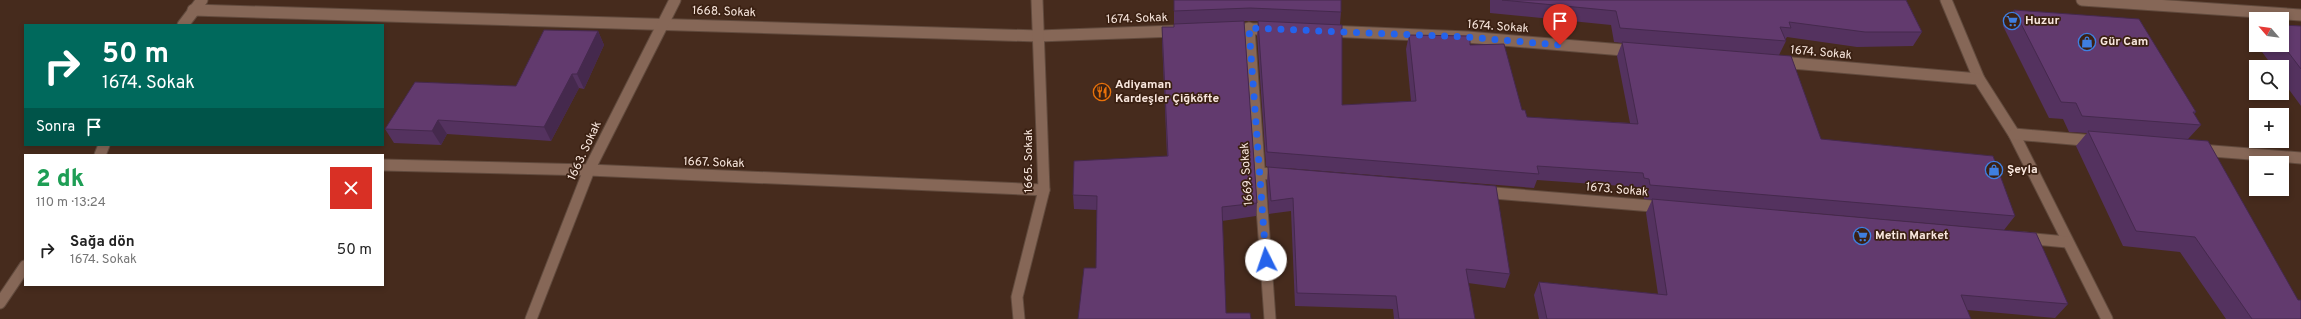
<!DOCTYPE html>
<html lang="tr">
<head>
<meta charset="utf-8">
<style>
  :root { --surface:#fff; --page:#f6f6f6; --text:#222; --muted:#767676 }
  body { margin:0; font-family:Overpass,sans-serif; background:var(--page); color:var(--text); height:100vh; display:flex; flex-direction:column; font-size:15px; white-space:nowrap }
  * { box-sizing:border-box; margin:0 }
  p { font-size:13px; color:var(--muted) }
  .icon { flex:none; width:22px; height:22px; fill:none; stroke:currentColor; stroke-width:2; stroke-linecap:round; stroke-linejoin:round }
  .map { position:relative; flex:1; overflow:hidden }
  .sheet { position:absolute; left:24px; top:154px; width:360px; height:132px; display:flex; flex-direction:column; background:var(--surface); border-radius:0px; box-shadow:0 2px 6px #0003 }
  .sheet>* { flex:none }
  .banner { position:absolute; left:24px; top:24px; width:360px; height:122px; border-radius:0px; box-shadow:0 2px 6px #0003; background:#00695c; color:#fff; overflow:hidden }
  .needle { width:26px; rotate:298deg }
  .fabs { position:absolute; left:2249px; top:12px; display:grid; gap:8px }
  .fabs a { display:grid; place-items:center; width:40px; height:40px; border-radius:0px; background:var(--surface); box-shadow:0 2px 6px #0003; font-size:20px }
  .pin { position:absolute; display:grid; place-items:center; width:34px; height:34px; color:#fff; margin:-41px -17px; border-radius:50% 50% 50% 0; rotate:-45deg; box-shadow:0 0 4px #0007 }
  .pin .icon { rotate:45deg }
  .me { position:absolute; width:44px; margin:-22px; rotate:356deg; stroke-linejoin:round; filter:drop-shadow(0 0 3px #0008) }
  .turn { display:flex; align-items:center; gap:14px; height:84px; padding:0 12px; font-size:18px }
  .turn .icon { width:52px; height:52px; stroke-width:2.5 }
  .turn b { display:block; font-size:28px; line-height:34px }
  .then { display:flex; align-items:center; height:38px; padding:0 12px; background:#0003; gap:8px; font-size:15px }
  .round { display:grid; place-items:center; flex:none; width:42px; height:42px; border-radius:0px; background:var(--page) }
  .headline { display:flex; align-items:center; justify-content:space-between; height:68px; padding:0 12px }
  h1 { font-size:24px; font-weight:800; line-height:30px; color:#1e9e55 }
  ul { padding:0; list-style:none }
  li { display:flex; align-items:center; gap:12px; height:56px; padding:0 12px }
  li div { flex:1 }
  li b { display:block; font-size:15px }
  li em { font-style:normal }
  .map>svg:first-child { display:block }
  .lines { fill:none; stroke-linecap:round; stroke-linejoin:round }
  .minor-casing { stroke:#614a3d; stroke-width:13 }
  .minor { stroke:#866757; stroke-width:11 }
  .wall { fill:#54325f }
  .shaded-wall { fill:#45294d }
  .building { fill:#623a6e; stroke:#45294d }
  .route { stroke:#2563eb; stroke-width:7; stroke-dasharray:0 12.6 }
  .labels { text-anchor:middle; dominant-baseline:central; stroke-width:3.5; stroke-linejoin:round; paint-order:stroke }
  .street-label { font-size:12px; fill:#f9e7de; stroke:#3b2113 }
  .poi-label { font-size:12px; font-weight:bold; fill:#f9e7de; stroke:#3b2113; text-anchor:start }
</style>
</head>
<body>
<div class="map">
<svg width="2301" height="319" viewBox="0 0 2301 319">
  <rect width="100%" height="100%" fill="#462b1d"/>
  <g class="lines">
    <defs>
      <g id="minor">
        <path d="M 1946,0 L 1979,79 L 2014,134 L 2107,319"/>
        <path d="M 2082,0 L 2301,15"/>
        <path d="M 193,10 L 1038,36 L 1176,31"/>
        <path d="M 183,25 L 202,0"/>
        <path d="M 1249,28 L 1270,319"/>
        <path d="M 1229,29 L 1272,29"/>
        <path d="M 1327,31 L 1467,37 L 1635,51"/>
        <path d="M 1780,62 L 1979,79"/>
        <path d="M 2014,134 L 2095,141"/>
        <path d="M 2200,150 L 2301,158"/>
        <path d="M 100,155 L 104,145"/>
        <path d="M 383,165 L 589,170 L 1044,190"/>
        <path d="M 1260,173 L 1281,175"/>
        <path d="M 1482,192 L 1664,207"/>
        <path d="M 2024,238 L 2067,242"/>
        <path d="M 0,303 L 25,266"/>
        <path d="M 531,319 L 589,170 L 675,0"/>
        <path d="M 1019,319 L 1017,297 L 1044,190 L 1037,0"/>
      </g>
    </defs>
    <use href="#minor" class="minor-casing"/>
    <use href="#minor" class="minor"/>
  </g>
  <g class="wall">
    <path d="M 1174,0 L 1341,0 L 1341,12 L 1340,24 L 1342,105 L 1411,101 L 1406,49 L 1409,35 L 1470,45 L 1522,110 L 1527,117 L 1630,123 L 1617,56 L 1622,43 L 1614,42 L 1611,25 L 1490,13 L 1490,0 L 1906,0 L 1922,32 L 1913,46 L 1857,47 L 1787,37 L 1785,40 L 1786,41 L 1779,55 L 1821,139 L 2015,216 L 2004,230 L 1778,210 L 2068,304 L 2055,318 L 1967,310 L 1971,319 L 1539,319 L 1534,295 L 1539,282 L 1658,294 L 1646,213 L 1652,200 L 1644,199 L 1643,193 L 1638,192 L 1637,187 L 1537,180 L 1534,188 L 1285,168 L 1510,274 L 1505,288 L 1468,283 L 1475,319 L 1394,319 L 1393,309 L 1295,306 L 1291,211 L 1269,214 L 1267,181 L 1268,167 L 1266,166 L 1257,35 L 1258,21 L 1244,21 L 1257,203 L 1256,216 L 1222,221 L 1078,319 L 1096,268 L 1097,210 L 1074,209 L 1073,195 L 1167,156 L 1162,41 L 1162,27 L 1174,27 Z"/>
    <path d="M 2014,10 L 2196,112 L 2194,114 L 2201,125 L 2188,139 L 2301,319 L 2226,319 L 2180,252 L 2123,246 L 2076,146 L 2087,133 L 2069,132 L 2063,119 L 2049,118 L 2003,26 Z"/>
    <path d="M 2282,25 L 2301,26 L 2301,106 L 2282,80 L 2282,67 L 2273,67 L 2257,45 L 2282,45 Z"/>
    <path d="M 598,31 L 604,45 L 584,89 L 579,88 L 551,141 L 447,134 L 441,145 L 394,143 L 385,129 L 516,86 Z"/>
    <path d="M 2256,38 L 2256,43 L 2254,41 Z"/>
  </g>
  <g class="shaded-wall">
    <path d="M 598,31 L 604,45 L 584,89 L 577,74 Z"/>
    <path d="M 572,74 L 579,88 L 551,141 L 544,127 Z"/>
    <path d="M 438,120 L 447,134 L 441,145 L 432,131 Z"/>
  </g>
  <g class="building">
    <path d="M 1174,0 L 1341,0 L 1341,12 L 1250,8 L 1174,11 Z"/>
    <path d="M 1502,0 L 1906,0 L 1922,32 L 1865,32 L 1789,22 L 1791,28 L 1780,27 L 1786,41 L 1620,28 L 1616,11 Z"/>
    <path d="M 2014,10 L 2139,19 L 2196,112 L 2193,112 L 2201,125 L 2082,116 L 2076,103 L 2061,102 Z"/>
    <path d="M 1244,21 L 1257,203 L 1222,207 L 1226,313 L 1250,313 L 1251,319 L 1078,319 L 1084,268 L 1096,268 L 1097,196 L 1073,195 L 1074,161 L 1168,156 L 1162,27 L 1174,27 L 1174,24 Z"/>
    <path d="M 1258,21 L 1342,25 L 1342,105 L 1416,101 L 1409,35 L 1470,36 L 1470,45 L 1504,44 L 1522,110 L 1525,110 L 1527,117 L 1638,124 L 1622,42 L 1791,56 L 1821,139 L 1993,156 L 2015,216 L 1650,185 L 1649,179 L 1644,178 L 1643,173 L 1537,166 L 1539,174 L 1267,152 Z"/>
    <path d="M 2282,25 L 2301,26 L 2301,69 L 2282,44 Z"/>
    <path d="M 544,30 L 598,31 L 577,74 L 572,74 L 544,127 L 438,120 L 432,131 L 385,129 L 415,82 L 516,86 Z"/>
    <path d="M 2088,131 L 2208,141 L 2298,300 L 2301,300 L 2301,319 L 2252,319 L 2195,237 L 2136,231 Z"/>
    <path d="M 1268,167 L 1496,186 L 1510,274 L 1466,269 L 1475,319 L 1399,319 L 1396,296 L 1297,293 L 1293,198 L 1271,201 Z"/>
    <path d="M 1652,199 L 2036,233 L 2068,304 L 1961,295 L 1971,319 L 1547,319 L 1539,282 L 1667,295 Z"/>
  </g>
  <g class="lines">
    <path class="route" d="M 1266,260 L 1249,28 L 1467,37 L 1560,45"/>
  </g>
  <defs>
    <symbol id="supermarket-ring" viewBox="-11 -11 22 22"><circle r="9.5" fill="#3b2113" stroke="#3f7fe0" stroke-width="1.5"/><path d="M-6-5.5h2.5l.6 2H6L4.5 2H-2.5L-4.4-4H-6ZM-1.5 3.2a1.3 1.3 0 1 0 .1 0ZM3 3.2a1.3 1.3 0 1 0 .1 0Z" fill="#3f7fe0"/></symbol>
    <symbol id="shop-ring" viewBox="-11 -11 22 22"><circle r="9.5" fill="#3b2113" stroke="#3f7fe0" stroke-width="1.5"/><path d="M-5-2.5h2.3a2.7 3.5 0 0 1 5.4 0H5L5.5 6h-11ZM-1.5-2.5h3a1.5 2.3 0 0 0-3 0Z" fill="#3f7fe0"/></symbol>
    <symbol id="restaurant-ring" viewBox="-11 -11 22 22"><circle r="9.5" fill="#3b2113" stroke="#e8710a" stroke-width="1.5"/><path d="M-5-6h1v4h1v-4h1v4h1v-4h1v5L-1.5 .5V6h-2V.5L-5-1ZM5-6V6H3V1.5H1.5Q1.5-4 5-6Z" fill="#e8710a"/></symbol>
  </defs>
  <g fill-rule="evenodd">
    <use href="#supermarket-ring" x="2002" y="11" width="20" height="20"/>
    <use href="#shop-ring" x="2077" y="32" width="20" height="20"/>
    <use href="#restaurant-ring" x="1092" y="82" width="20" height="20"/>
    <use href="#shop-ring" x="1984" y="160" width="20" height="20"/>
    <use href="#supermarket-ring" x="1852" y="226" width="20" height="20"/>
  </g>
  <g class="labels">
    <g class="street-label">
      <text transform="translate(724 12) rotate(2)">1668. Sokak</text>
      <text transform="translate(1137 19) rotate(-2)">1674. Sokak</text>
      <text transform="translate(1498 27) rotate(4)">1674. Sokak</text>
      <text transform="translate(1821 53) rotate(5)">1674. Sokak</text>
      <text transform="translate(585 151) rotate(-65)">1663. Sokak</text>
      <text transform="translate(1029 161) rotate(-90)">1665. Sokak</text>
      <text transform="translate(714 163) rotate(2)">1667. Sokak</text>
      <text transform="translate(1247 174) rotate(-94)">1669. Sokak</text>
      <text transform="translate(1617 190) rotate(5)">1673. Sokak</text>
    </g>
    <g class="poi-label">
      <text x="2025" y="21">Huzur</text>
      <text x="2100" y="42">Gür Cam</text>
      <text x="1115" y="85">Adiyaman<tspan x="1115" dy="14">Kardeşler Çiğköfte</tspan></text>
      <text x="2007" y="170">Şeyla</text>
      <text x="1875" y="236">Metin Market</text>
    </g>
  </g>
</svg>
<div class="fabs">
<a><svg class="needle" viewBox="-14 -14 28 28"><path d="M0-13l5 13h-10z" fill="#e53935"/><path d="M0 13l5-13h-10z" fill="#767676"/></svg></a>
<a><svg class="icon" aria-label="search" viewBox="0 0 24 24"><circle cx="10" cy="10" r="6"/><path d="M15 15l6 6"/></svg></a>
<a>+</a>
<a>−</a>
</div>
<div class="pin" style="left:1560px;top:45px;background:#d93025"><svg class="icon" aria-label="arrive" viewBox="0 0 24 24"><path d="M6 21V4h12l-3 4 3 4H6"/></svg></div>
<svg class="me" style="left:1266px;top:260px" viewBox="-20 -20 40 40"><circle r="19" fill="#fff"/><path d="M0-13L10 11 0 6-10 11z" fill="#2563eb"/></svg>
<div class="banner">
<div class="turn"><svg class="icon" aria-label="right" viewBox="0 0 24 24"><path d="M7 20v-9h11M14 6l5 5-5 5"/></svg><div><b>50 m</b>1674. Sokak</div></div>
<div class="then">Sonra<svg class="icon" aria-label="arrive" viewBox="0 0 24 24"><path d="M6 21V4h12l-3 4 3 4H6"/></svg></div>
</div>
<section class="sheet">
<div class="headline"><div><h1>2 dk</h1><p>110 m · 13:24</p></div><a class="round" style="background:#d93025;color:#fff"><svg class="icon" aria-label="close" viewBox="0 0 24 24"><path d="M6 6l12 12M18 6L6 18"/></svg></a></div>
<ul>
<li><svg class="icon" aria-label="right" viewBox="0 0 24 24"><path d="M7 20v-9h11M14 6l5 5-5 5"/></svg><div><b>Sağa dön</b><p>1674. Sokak</p></div><em>50 m</em></li>
</ul>
</section>
</div>
</body>
</html>
